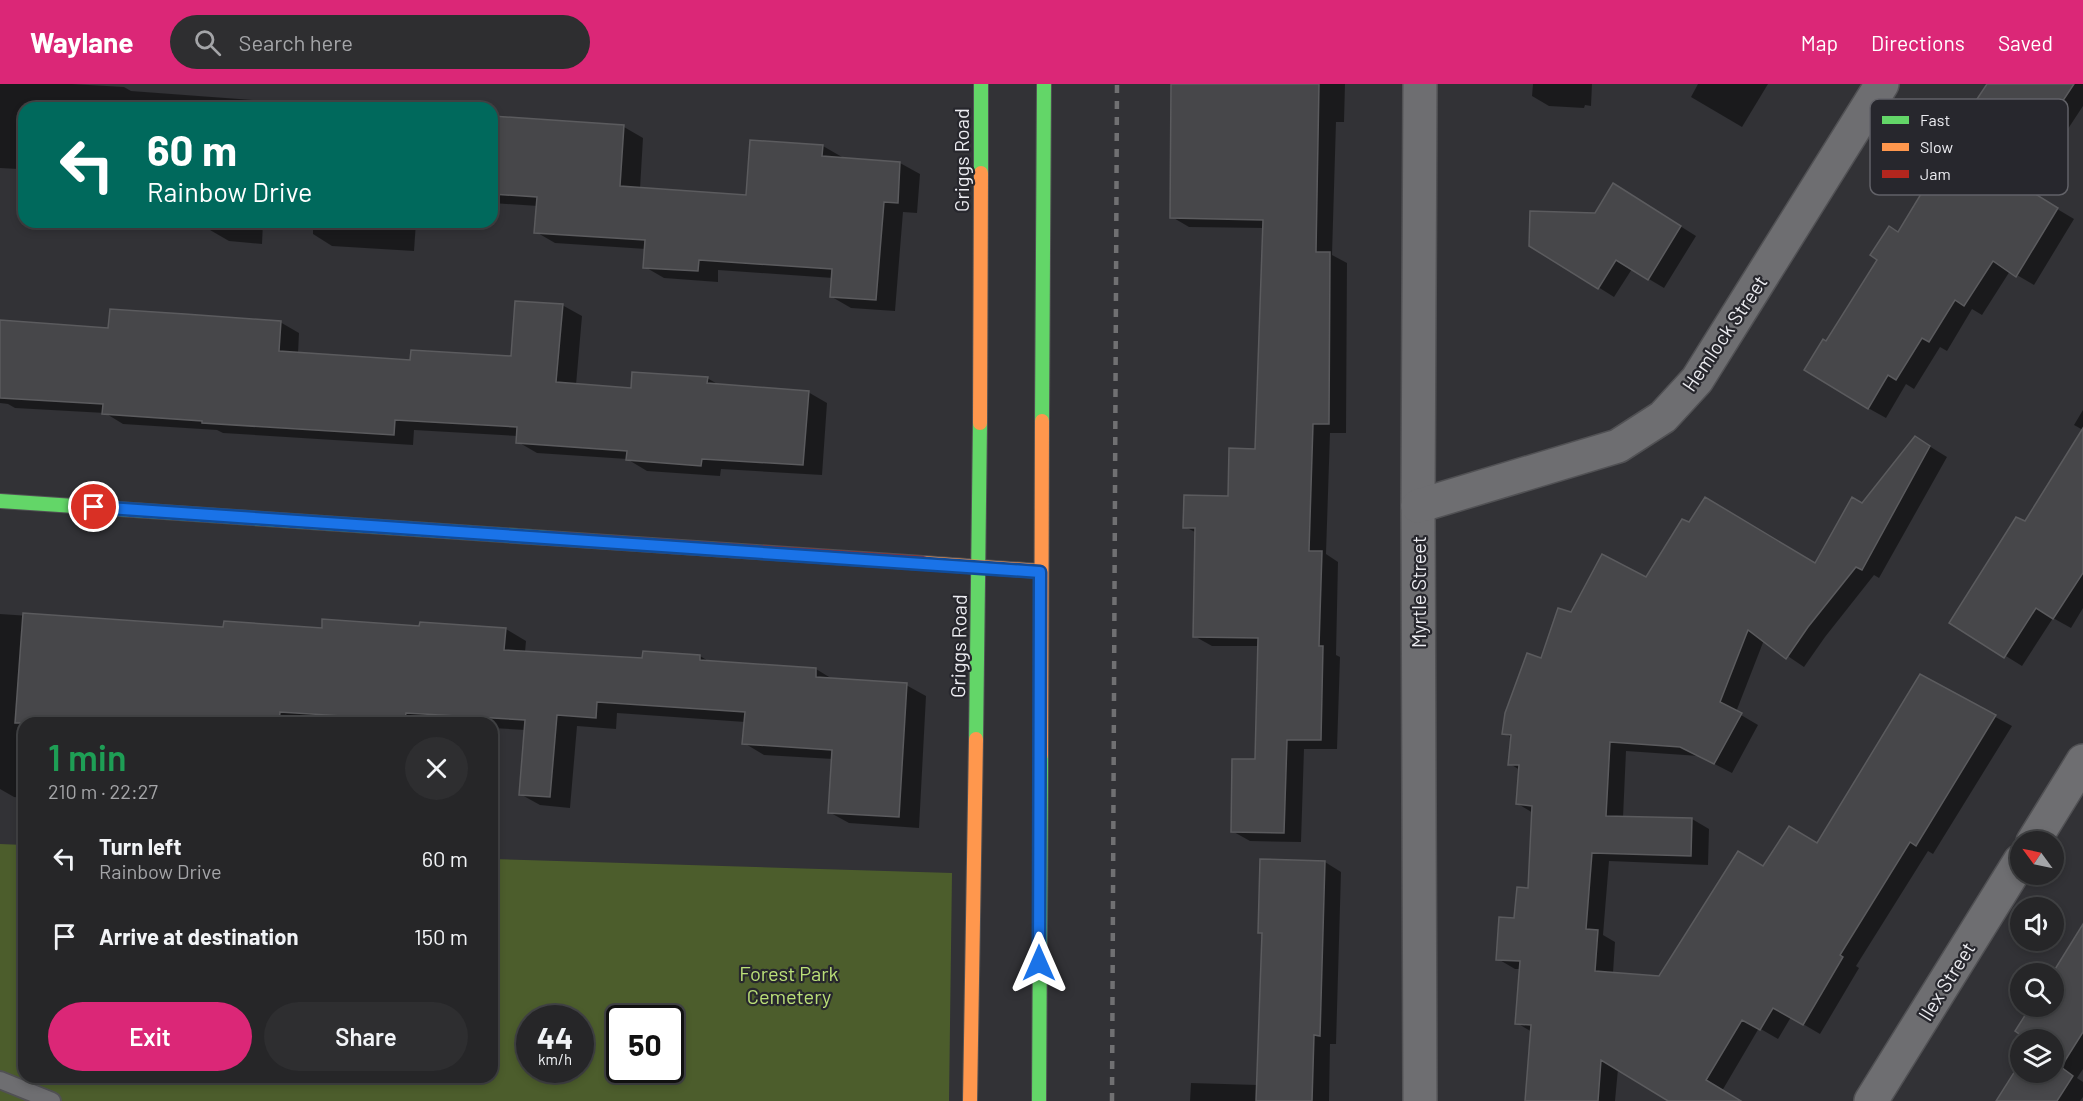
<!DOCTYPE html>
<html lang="en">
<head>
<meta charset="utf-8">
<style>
  :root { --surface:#262628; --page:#2e2e30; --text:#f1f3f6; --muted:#a4a5a8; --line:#424345; --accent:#db2777 }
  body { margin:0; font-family:Barlow,sans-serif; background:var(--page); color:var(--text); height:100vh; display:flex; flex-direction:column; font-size:22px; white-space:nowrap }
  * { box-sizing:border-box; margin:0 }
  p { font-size:20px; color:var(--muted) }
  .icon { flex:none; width:33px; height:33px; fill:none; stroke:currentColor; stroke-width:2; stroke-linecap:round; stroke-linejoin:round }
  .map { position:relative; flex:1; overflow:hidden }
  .details { position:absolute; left:18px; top:633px; width:480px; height:366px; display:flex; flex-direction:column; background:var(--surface); border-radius:18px; box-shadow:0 3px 9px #0003,0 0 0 2px var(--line) }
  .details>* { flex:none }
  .guide { position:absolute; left:18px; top:18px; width:480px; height:126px; border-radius:18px; box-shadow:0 3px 9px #0003,0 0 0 2px var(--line); background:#00695c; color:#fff; overflow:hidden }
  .needle { width:39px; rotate:303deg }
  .fabs { position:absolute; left:2010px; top:747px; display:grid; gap:12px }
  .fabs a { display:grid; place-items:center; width:54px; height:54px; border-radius:50%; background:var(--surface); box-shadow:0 3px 9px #0003,0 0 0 2px var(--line); font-size:30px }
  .speed { position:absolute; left:516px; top:921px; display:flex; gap:12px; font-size:30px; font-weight:700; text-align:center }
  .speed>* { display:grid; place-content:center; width:78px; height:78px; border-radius:50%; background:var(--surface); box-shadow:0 3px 9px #0003,0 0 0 2px var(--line); line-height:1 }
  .speed small { font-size:15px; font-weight:400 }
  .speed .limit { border:3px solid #111; border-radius:9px; background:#fff; color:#111 }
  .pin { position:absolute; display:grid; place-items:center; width:51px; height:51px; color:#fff; margin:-26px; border:3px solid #fff; border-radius:50%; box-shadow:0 2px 6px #0007 }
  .me { position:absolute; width:66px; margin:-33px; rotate:0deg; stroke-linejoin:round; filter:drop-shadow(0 0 4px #0008) }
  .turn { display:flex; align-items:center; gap:21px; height:126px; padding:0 30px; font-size:27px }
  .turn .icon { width:78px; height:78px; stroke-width:2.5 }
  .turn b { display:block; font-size:42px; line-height:51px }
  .round { display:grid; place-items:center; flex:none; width:63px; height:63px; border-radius:32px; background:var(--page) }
  .headline { display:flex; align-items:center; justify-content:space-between; height:102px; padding:0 30px }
  h1 { font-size:36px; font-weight:600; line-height:45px; color:#1e9e55 }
  .button { display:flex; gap:12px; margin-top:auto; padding:12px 30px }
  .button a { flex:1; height:69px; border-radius:36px; background:var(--accent); color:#fff; font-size:24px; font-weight:600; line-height:69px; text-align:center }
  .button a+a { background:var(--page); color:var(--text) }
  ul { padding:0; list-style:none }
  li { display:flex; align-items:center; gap:18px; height:78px; padding:0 30px }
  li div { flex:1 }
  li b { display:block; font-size:22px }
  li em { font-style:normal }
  header { display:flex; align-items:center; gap:36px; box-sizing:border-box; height:84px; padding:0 30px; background:var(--accent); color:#fff }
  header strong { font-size:28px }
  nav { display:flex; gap:33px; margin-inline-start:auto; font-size:21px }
  .search { width:420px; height:54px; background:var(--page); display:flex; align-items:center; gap:15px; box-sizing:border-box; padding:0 21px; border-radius:33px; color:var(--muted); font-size:22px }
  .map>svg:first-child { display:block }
  .green { fill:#4c5d2c; fill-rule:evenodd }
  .shadow { fill:#0007 }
  .building { fill:#47474a; stroke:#5b5b5e; stroke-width:1.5 }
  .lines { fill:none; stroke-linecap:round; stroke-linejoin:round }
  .lane-casing { stroke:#515154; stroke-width:20 }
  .street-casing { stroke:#515154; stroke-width:36 }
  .fast-casing { stroke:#515154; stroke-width:16 }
  .slow-casing { stroke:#515154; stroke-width:16 }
  .jam-casing { stroke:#515154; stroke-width:16 }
  .lane { stroke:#6e6e71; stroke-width:16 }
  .street { stroke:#6e6e71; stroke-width:33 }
  .fast { stroke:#63d668; stroke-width:14 }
  .slow { stroke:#ff974d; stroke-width:14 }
  .jam { stroke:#b3261e; stroke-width:14 }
  .rail { stroke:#707072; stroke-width:4.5; stroke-dasharray:8 8; stroke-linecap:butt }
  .route-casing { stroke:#114b97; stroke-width:15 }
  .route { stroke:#1a73e8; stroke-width:10 }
  .labels { text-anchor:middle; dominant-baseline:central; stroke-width:4.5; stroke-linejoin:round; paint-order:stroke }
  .street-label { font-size:20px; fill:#ececf1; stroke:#27272d }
  .park-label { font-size:20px; fill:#bbe078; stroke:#27272d }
  .key { fill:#27272d; stroke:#626268; stroke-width:1.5 }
  .key-label { font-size:16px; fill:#ececf1 }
</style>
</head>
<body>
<header>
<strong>Waylane</strong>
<div class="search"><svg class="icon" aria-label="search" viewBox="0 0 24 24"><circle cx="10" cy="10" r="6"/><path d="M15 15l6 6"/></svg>Search here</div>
<nav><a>Map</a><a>Directions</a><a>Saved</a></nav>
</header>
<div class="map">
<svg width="2083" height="1017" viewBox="0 0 2083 1017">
  <rect width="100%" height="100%" fill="#323236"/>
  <path class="green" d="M 0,760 L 24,761 L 24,993 L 492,993 L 492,775 L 952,789 L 949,1017 L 0,1017 ZM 530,934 L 580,934 L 580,986 L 530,986 ZM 620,934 L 670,934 L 670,986 L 620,986 Z"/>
  <g class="shadow">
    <path d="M 0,0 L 72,0 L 124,3 L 131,7 L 361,24 L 24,24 L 24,56 L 20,56 L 18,85 L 0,84 Z"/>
    <path d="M 1172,0 L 1345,0 L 1344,38 L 1336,38 L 1332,171 L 1347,179 L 1346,349 L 1330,349 L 1326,470 L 1338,478 L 1336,571 L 1340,573 L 1337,665 L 1304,665 L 1301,758 L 1250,757 L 1232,747 L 1256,677 L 1259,562 L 1212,562 L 1194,552 L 1197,449 L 1185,443 L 1229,414 L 1256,366 L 1264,144 L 1189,143 L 1172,133 Z"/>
    <path d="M 1533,0 L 1592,0 L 1591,22 L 1585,21 L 1584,24 L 1549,22 L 1532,12 Z"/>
    <path d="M 1698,0 L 1768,0 L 1742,43 L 1691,13 Z"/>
    <path d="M 1988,0 L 2083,0 L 2083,22 L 2027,107 L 2074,135 L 2034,201 L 2010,187 L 1982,231 L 1972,225 L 1947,267 L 1940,263 L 1914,305 L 1906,300 L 1886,334 L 1868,324 L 1827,259 L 1899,149 Z"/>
    <path d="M 492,33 L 624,43 L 643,54 L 640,105 L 747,113 L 823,62 L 842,73 L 842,75 L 900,79 L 920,90 L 917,129 L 903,128 L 895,227 L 851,224 L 832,213 L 833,194 L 718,186 L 718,198 L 664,194 L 645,183 L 646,165 L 555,159 L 536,148 L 538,122 L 492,119 Z"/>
    <path d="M 1629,110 L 1696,152 L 1664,204 L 1632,185 L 1614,213 L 1531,161 L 1595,130 Z"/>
    <path d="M 210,138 L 263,138 L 262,160 L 229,157 L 210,146 Z"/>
    <path d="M 313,138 L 416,138 L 414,167 L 332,162 L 313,150 Z"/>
    <path d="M 562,221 L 582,232 L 576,301 L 633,305 L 707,294 L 721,302 L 808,308 L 827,319 L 822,391 L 721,385 L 720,392 L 647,387 L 627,375 L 537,369 L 518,358 L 518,352 L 414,346 L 413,361 L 223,349 L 217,346 L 123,340 L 105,329 L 15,324 L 8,320 L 0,319 L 0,238 L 110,245 L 280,238 L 299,249 L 298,270 L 412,277 L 513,274 Z"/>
    <path d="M 2083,326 L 2083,346 L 2074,341 Z"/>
    <path d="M 2083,347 L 2083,524 L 2071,544 L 2053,534 L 2022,582 L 1951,538 L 2025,439 Z"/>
    <path d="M 1916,354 L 1947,373 L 1879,494 L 1874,491 L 1825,553 L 1804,583 L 1764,556 L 1736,628 L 1758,641 L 1732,689 L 1699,672 L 1626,667 L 1623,734 L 1692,735 L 1709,745 L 1708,781 L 1609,777 L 1603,851 L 1615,858 L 1613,889 L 1660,893 L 1764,784 L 1817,760 L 1920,592 L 2012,642 L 1933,770 L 1928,767 L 1856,882 L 1859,884 L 1820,950 L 1791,933 L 1778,955 L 1759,944 L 1722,1007 L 1739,1017 L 1671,1017 L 1618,985 L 1615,1017 L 1526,1017 L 1532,948 L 1517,939 L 1521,885 L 1515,885 L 1498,875 L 1529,806 L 1533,729 L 1518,720 L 1520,686 L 1510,680 L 1512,654 L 1504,649 L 1542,576 L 1571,530 L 1647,495 L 1816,481 Z"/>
    <path d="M 0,530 L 225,545 L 421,544 L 506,545 L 526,557 L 525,568 L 644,576 L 700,572 L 710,578 L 816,585 L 834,596 L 906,601 L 926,612 L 919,744 L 849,739 L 829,728 L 833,675 L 764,671 L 744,659 L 745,638 L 617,629 L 616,645 L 577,642 L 570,724 L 540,721 L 520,710 L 525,646 L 492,644 L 492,639 L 24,639 L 24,714 L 14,713 L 0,705 Z"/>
    <path d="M 1325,778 L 1341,788 L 1336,960 L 1330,960 L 1329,1017 L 1190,1017 L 1191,999 L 1258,1001 L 1263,850 L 1260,848 Z"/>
    <path d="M 2083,839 L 2083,985 L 2077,994 L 2083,998 L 2083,1013 L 2080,1017 L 1998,1017 L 2020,982 L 2020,988 L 2054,988 L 2052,890 Z"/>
  </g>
  <g class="building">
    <path d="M 1171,0 L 1319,0 L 1316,168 L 1330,168 L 1329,340 L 1313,340 L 1309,467 L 1322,467 L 1319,562 L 1323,562 L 1321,656 L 1287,656 L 1284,749 L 1231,748 L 1232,675 L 1255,675 L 1258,554 L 1193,553 L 1195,444 L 1183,444 L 1184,411 L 1228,412 L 1229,364 L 1255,365 L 1263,136 L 1170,134 Z"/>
    <path d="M 1987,0 L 2074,0 L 2011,95 L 2058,124 L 2016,193 L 1993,177 L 1964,222 L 1955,216 L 1929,258 L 1922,254 L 1896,296 L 1888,291 L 1868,325 L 1804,286 L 1823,255 L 1826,257 L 1877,176 L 1870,171 L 1889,142 L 1898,148 L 1961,44 L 1959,42 Z"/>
    <path d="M 492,32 L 624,41 L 620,102 L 746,111 L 750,56 L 823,61 L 822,72 L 900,78 L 898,119 L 884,118 L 876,216 L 830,213 L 832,185 L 699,176 L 698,187 L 643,184 L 645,156 L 534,149 L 537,113 L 492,110 Z"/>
    <path d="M 1613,99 L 1681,142 L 1648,196 L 1616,176 L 1598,205 L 1529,162 L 1530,127 L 1595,129 Z"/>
    <path d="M 515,217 L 563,220 L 556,298 L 631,304 L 632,288 L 708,293 L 707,299 L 809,307 L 803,381 L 702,375 L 701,382 L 626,376 L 627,367 L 516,359 L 517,343 L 395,336 L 394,351 L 202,339 L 202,337 L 102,330 L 103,320 L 0,314 L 0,236 L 108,244 L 110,225 L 185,230 L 281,237 L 279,267 L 410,276 L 411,266 L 511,272 Z"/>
    <path d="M 2083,344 L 2083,489 L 2053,535 L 2036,524 L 2004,574 L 1949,539 L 2016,433 L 2025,437 Z"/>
    <path d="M 1915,352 L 1930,362 L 1862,486 L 1856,483 L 1808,543 L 1786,575 L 1748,546 L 1720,618 L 1742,629 L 1714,680 L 1680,663 L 1610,658 L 1606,732 L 1692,734 L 1691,772 L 1592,769 L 1586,845 L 1598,846 L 1595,887 L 1659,892 L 1738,767 L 1763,782 L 1789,742 L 1817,759 L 1920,590 L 1996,631 L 1916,762 L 1910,758 L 1840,871 L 1843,873 L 1803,941 L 1773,924 L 1760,946 L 1742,936 L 1706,996 L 1741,1017 L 1668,1017 L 1601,976 L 1598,1017 L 1525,1017 L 1531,941 L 1515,940 L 1520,877 L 1496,876 L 1499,833 L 1514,834 L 1517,803 L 1528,804 L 1532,722 L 1516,720 L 1519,681 L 1508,681 L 1511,651 L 1502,650 L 1505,629 L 1527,569 L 1541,574 L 1558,524 L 1571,528 L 1602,470 L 1646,493 L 1682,435 L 1689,438 L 1705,413 L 1815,479 L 1852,413 L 1862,419 Z"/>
    <path d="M 23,529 L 223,543 L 224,537 L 322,544 L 322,535 L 419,542 L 420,538 L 506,544 L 504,566 L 642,574 L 643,567 L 700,571 L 700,576 L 816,584 L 816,593 L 907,599 L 899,733 L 828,729 L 832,666 L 742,660 L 745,628 L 597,618 L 596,634 L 557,631 L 550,713 L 519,711 L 525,636 L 406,629 L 405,636 L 280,628 L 279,639 L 144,639 L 97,636 L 97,639 L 15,639 Z"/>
    <path d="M 1260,775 L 1325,777 L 1320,952 L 1314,951 L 1312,1017 L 1256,1017 L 1262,849 L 1258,849 Z"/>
    <path d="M 2083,840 L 2083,948 L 2061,983 L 2073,992 L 2057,1017 L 1996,1017 L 2020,979 L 2020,988 L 2054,988 L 2054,956 L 2028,956 L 2015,947 L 2031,922 L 2054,922 L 2054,890 L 2052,890 Z"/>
  </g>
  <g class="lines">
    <defs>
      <path id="lane" d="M 0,996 L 52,1017"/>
      <g id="street">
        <path d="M 1420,0 L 1418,422 L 1420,1017"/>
        <path d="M 1418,422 L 1618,362 L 1663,333 L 1697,296 L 1882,0"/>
        <path d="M 2033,758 L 2083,677"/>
        <path d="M 1871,1017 L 2020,777"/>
      </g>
      <g id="fast">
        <path d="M 981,89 L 981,0"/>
        <path d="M 1042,337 L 1044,0"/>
        <path d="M 0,417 L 547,454"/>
        <path d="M 976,655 L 980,339"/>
        <path d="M 1039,1017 L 1041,671"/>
      </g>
      <g id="slow">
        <path d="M 980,339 L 981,89"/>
        <path d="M 923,479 L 1040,487"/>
        <path d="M 1041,671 L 1042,337"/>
        <path d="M 970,1017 L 976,655"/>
      </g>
      <path id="jam" d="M 547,454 L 923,479"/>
    </defs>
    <use href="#lane" class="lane-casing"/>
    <use href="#street" class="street-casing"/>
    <use href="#fast" class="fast-casing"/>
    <use href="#slow" class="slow-casing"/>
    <use href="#jam" class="jam-casing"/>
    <use href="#lane" class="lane"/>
    <use href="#street" class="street"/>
    <use href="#fast" class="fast"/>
    <use href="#slow" class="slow"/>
    <use href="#jam" class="jam"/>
    <path class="rail" d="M 1112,1017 L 1117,0"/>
  </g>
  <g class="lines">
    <defs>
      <path id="route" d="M 94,423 L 1040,488 L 1039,879"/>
    </defs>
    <use href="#route" class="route-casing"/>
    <use href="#route" class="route"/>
  </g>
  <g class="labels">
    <g class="street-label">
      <text transform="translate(961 76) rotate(-90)">Griggs Road</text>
      <text transform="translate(1724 249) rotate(-56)">Hemlock Street</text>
      <text transform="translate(1418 508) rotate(-90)">Myrtle Street</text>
      <text transform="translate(958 562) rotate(-89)">Griggs Road</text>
      <text transform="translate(1946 897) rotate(-58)">Ilex Street</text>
    </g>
    <g class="park-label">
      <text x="789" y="889">Forest Park<tspan x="789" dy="23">Cemetery</tspan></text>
    </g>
  </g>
  <rect x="1870" y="15" width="198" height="96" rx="9" class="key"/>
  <rect x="1882" y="32" width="27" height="8" fill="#63d668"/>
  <rect x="1882" y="59" width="27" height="8" fill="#ff974d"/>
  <rect x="1882" y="86" width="27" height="8" fill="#b3261e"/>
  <g class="key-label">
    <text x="1920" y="42">Fast</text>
    <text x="1920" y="69">Slow</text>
    <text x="1920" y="96">Jam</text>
  </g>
</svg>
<div class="fabs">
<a><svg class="needle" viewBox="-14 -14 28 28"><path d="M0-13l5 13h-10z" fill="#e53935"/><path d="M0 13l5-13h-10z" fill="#a4a5a8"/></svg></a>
<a><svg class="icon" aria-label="sound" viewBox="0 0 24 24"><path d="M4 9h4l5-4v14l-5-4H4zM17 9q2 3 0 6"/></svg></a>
<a><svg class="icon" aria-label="search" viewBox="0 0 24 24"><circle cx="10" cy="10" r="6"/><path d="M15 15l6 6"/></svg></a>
<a><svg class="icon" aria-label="layers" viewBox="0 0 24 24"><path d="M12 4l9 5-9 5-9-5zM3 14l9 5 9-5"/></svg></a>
</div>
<div class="speed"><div>44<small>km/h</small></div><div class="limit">50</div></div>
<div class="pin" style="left:94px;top:423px;background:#d93025"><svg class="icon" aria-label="arrive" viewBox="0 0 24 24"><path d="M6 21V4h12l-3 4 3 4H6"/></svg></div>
<svg class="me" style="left:1039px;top:879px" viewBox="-20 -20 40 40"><path d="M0-17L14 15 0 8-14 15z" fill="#1a73e8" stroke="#fff" stroke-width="4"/></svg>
<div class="guide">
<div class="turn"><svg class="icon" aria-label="left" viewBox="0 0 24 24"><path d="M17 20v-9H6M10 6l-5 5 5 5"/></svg><div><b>60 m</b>Rainbow Drive</div></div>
</div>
<section class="details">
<div class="headline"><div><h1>1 min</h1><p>210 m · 22:27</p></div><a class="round"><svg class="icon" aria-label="close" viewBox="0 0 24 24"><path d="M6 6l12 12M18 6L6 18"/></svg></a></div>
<ul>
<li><svg class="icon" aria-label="left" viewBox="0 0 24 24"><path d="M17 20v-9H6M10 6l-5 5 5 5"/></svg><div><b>Turn left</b><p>Rainbow Drive</p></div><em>60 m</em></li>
<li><svg class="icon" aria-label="arrive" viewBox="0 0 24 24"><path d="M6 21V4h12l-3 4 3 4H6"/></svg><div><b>Arrive at destination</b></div><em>150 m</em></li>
</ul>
<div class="button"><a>Exit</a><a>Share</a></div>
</section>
</div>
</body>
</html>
